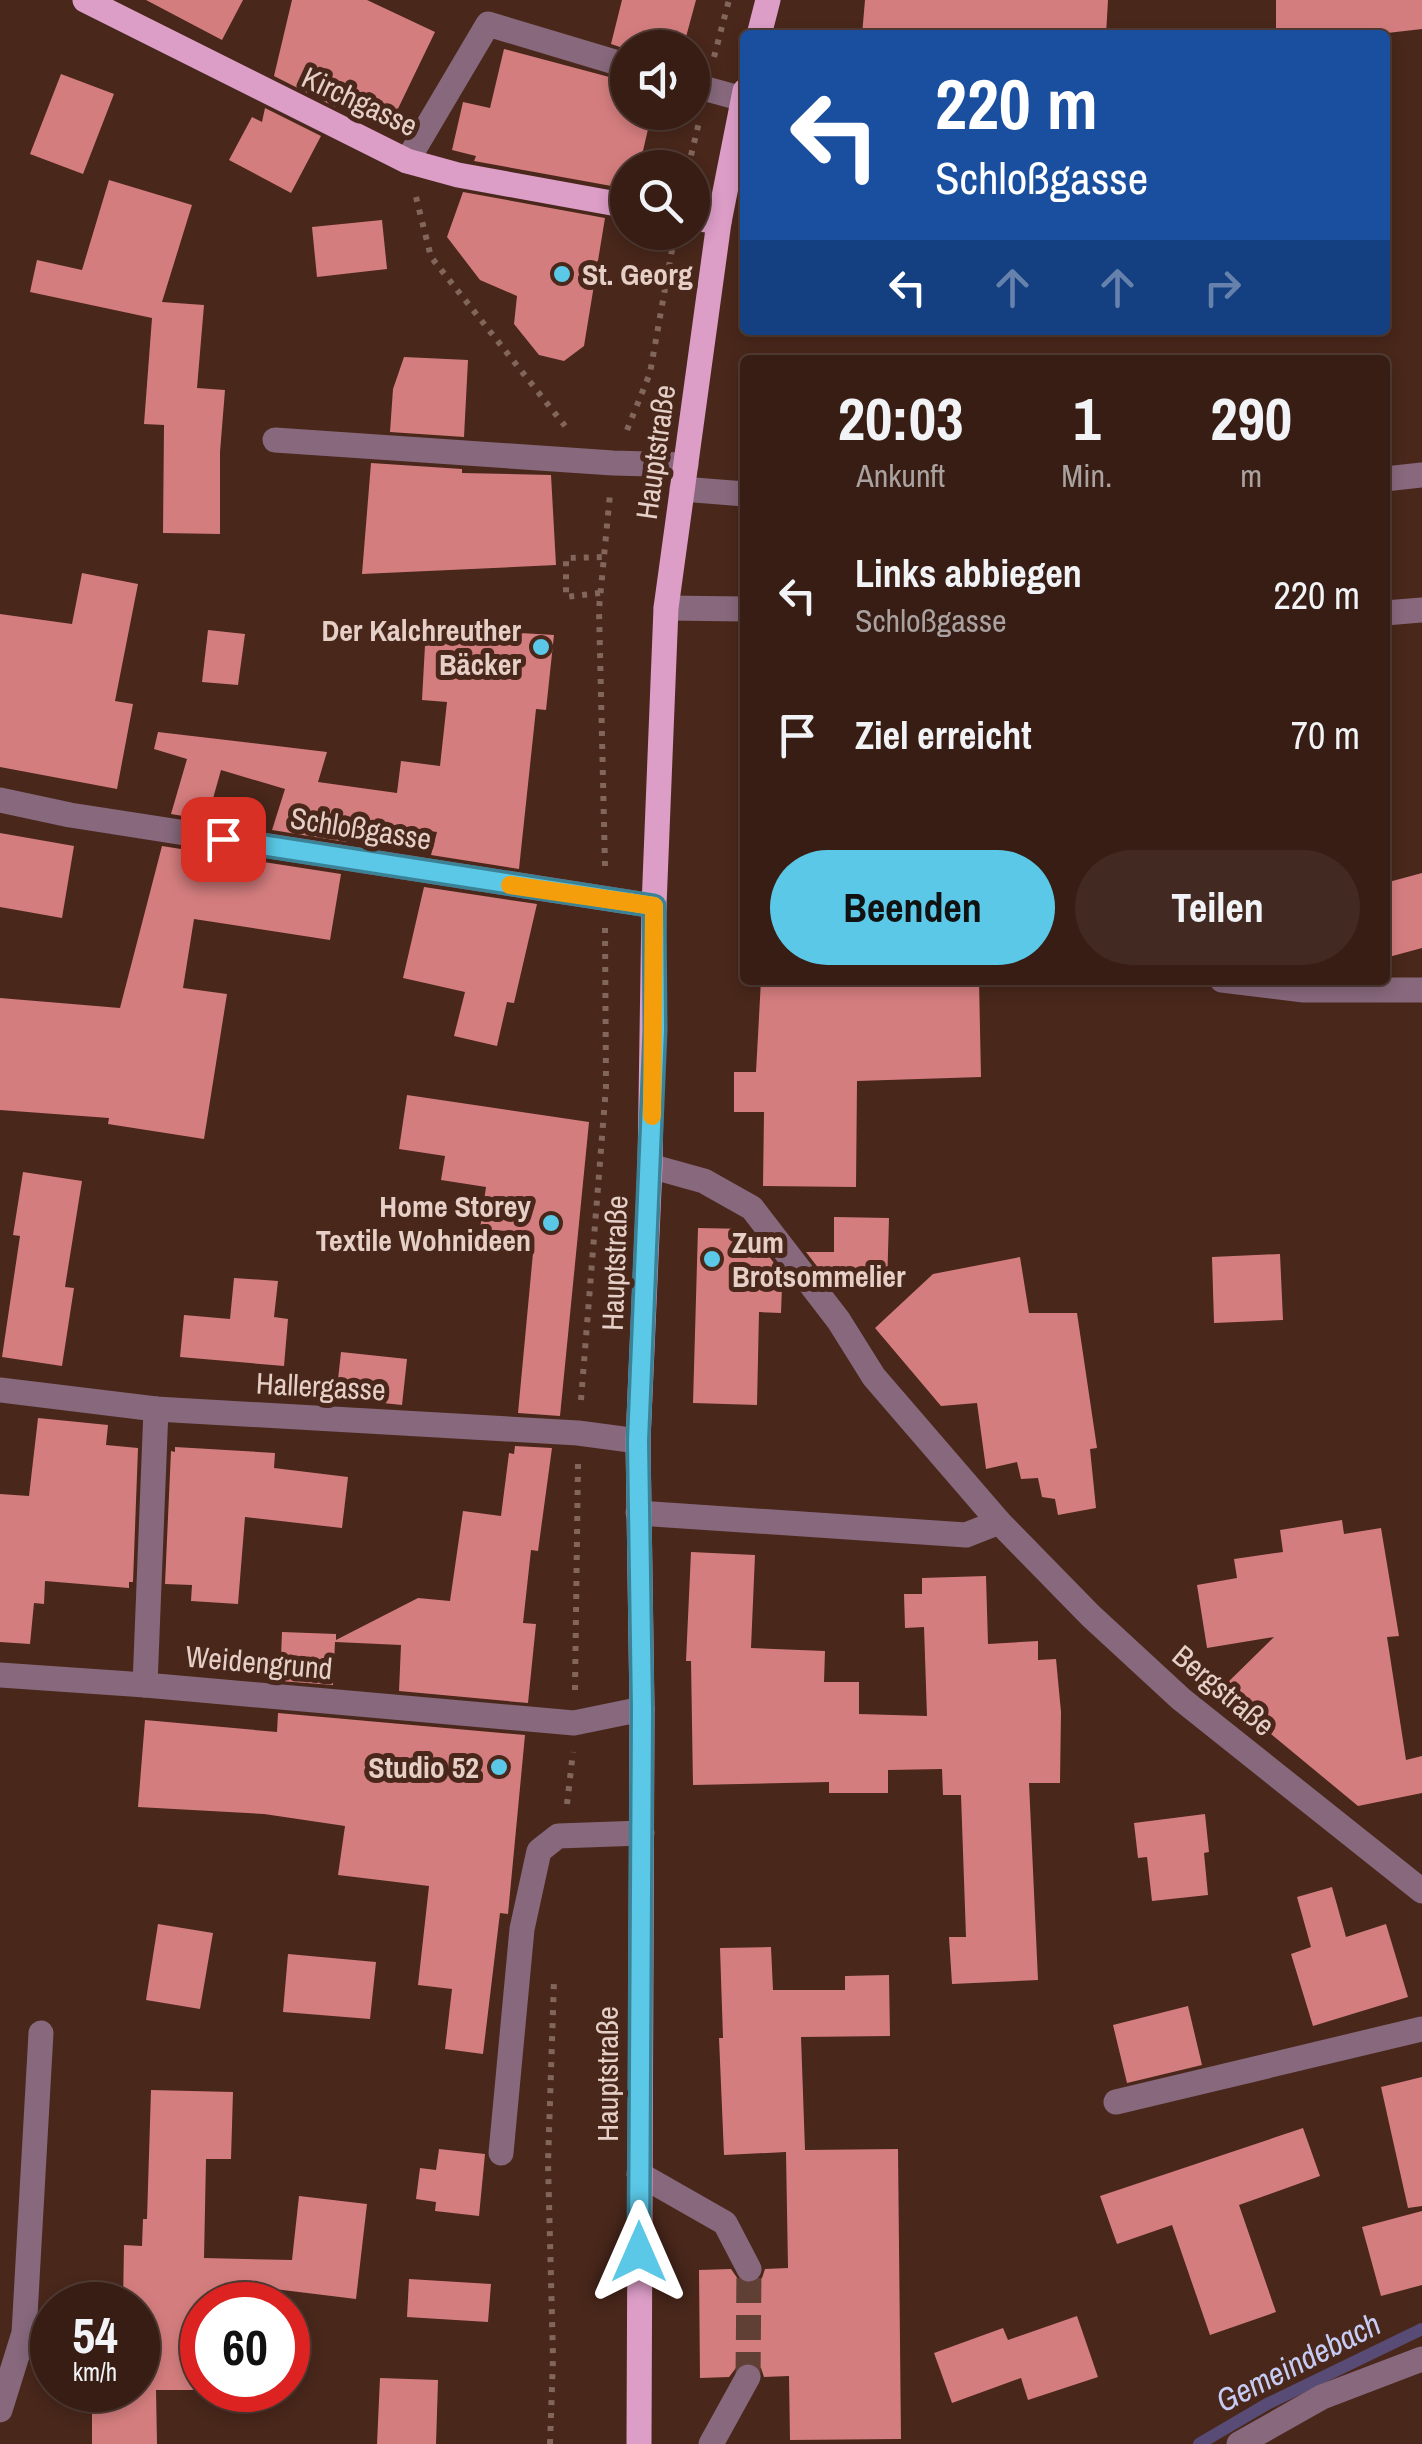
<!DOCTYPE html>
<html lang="de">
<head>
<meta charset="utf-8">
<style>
  :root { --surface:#371d14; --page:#422a22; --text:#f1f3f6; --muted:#aaa2a0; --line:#513b34; --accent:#5bc8e7 }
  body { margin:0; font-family:"Archivo Narrow",sans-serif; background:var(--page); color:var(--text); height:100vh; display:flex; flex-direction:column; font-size:38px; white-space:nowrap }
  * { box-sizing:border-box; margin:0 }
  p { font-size:32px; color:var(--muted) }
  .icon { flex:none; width:55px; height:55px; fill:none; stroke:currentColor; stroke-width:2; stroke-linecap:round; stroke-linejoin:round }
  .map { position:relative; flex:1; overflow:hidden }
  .sheet { position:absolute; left:740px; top:355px; width:650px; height:630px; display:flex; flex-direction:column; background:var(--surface); border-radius:10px; box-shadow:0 5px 15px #0003,0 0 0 2px var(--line) }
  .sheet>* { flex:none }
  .hud { position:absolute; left:740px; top:30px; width:650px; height:305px; border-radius:10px; box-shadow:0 5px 15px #0003,0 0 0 2px var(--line); background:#1a4fa0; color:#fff; overflow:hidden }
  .tools { position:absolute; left:610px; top:30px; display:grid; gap:20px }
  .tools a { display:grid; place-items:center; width:100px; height:100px; border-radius:50%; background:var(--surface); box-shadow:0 5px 15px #0003,0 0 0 2px var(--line); font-size:50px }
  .speed { position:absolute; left:30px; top:2282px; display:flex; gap:20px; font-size:50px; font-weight:700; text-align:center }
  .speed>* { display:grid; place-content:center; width:130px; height:130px; border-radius:50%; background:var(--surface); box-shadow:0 5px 15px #0003,0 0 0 2px var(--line); line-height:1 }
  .speed small { font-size:25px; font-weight:400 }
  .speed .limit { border:15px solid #d22; background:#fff; color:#111 }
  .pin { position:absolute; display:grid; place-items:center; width:85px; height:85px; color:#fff; margin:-42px; border-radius:20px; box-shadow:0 5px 15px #0006 }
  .me { position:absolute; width:110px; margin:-55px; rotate:0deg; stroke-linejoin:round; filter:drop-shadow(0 0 8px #0008) }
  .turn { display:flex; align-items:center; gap:35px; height:210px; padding:0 30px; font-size:45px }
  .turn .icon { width:130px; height:130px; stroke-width:2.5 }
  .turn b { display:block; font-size:70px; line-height:85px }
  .lanes { display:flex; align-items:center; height:95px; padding:0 30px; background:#0003; justify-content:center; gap:50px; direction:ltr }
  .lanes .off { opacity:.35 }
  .eta { display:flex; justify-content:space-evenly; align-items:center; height:170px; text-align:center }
  .eta b { font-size:60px; font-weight:800; line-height:70px }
  .primary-button { display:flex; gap:20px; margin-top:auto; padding:20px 30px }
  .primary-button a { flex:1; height:115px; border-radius:60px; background:var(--accent); color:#111; font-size:40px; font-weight:800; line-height:115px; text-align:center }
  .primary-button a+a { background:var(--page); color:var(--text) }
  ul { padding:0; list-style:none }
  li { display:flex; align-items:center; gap:30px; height:140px; padding:0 30px }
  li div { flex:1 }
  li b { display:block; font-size:38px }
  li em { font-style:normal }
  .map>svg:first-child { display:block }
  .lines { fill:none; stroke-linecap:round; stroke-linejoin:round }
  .stream { stroke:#584c76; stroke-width:12 }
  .building { fill:#d47d7e }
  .minor-tunnel { stroke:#604035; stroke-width:25; stroke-dasharray:25 12; stroke-linecap:butt }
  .path { stroke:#83665b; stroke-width:6; stroke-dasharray:5 8; stroke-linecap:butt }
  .minor { stroke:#87687c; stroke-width:25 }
  .major { stroke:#dc9dc7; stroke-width:25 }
  .route-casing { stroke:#3b8296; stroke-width:25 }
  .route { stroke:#5bc8e7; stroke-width:18 }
  .slow { stroke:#f59e0b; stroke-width:18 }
  .poi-dot { fill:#5bc8e7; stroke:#49271b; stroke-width:4 }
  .labels { text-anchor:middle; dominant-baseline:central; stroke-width:10; stroke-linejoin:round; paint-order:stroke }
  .street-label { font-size:30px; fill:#e5cfc7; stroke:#49271b }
  .poi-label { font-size:30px; font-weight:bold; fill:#e5cfc7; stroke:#49271b; text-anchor:end }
  .water-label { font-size:32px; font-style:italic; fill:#c7ccf4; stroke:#49271b }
</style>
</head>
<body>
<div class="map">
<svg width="1422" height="2444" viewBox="0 0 1422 2444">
  <rect width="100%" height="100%" fill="#49271b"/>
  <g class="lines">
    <path class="stream" d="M 1199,2444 L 1267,2404 L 1422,2329"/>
  </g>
  <g class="building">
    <path d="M 146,0 L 243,0 L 222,40 Z"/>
    <path d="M 292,0 L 367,0 L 435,32 L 393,119 L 342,95 L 335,107 L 274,76 Z"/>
    <path d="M 622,0 L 696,0 L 683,48 L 623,48 L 611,44 Z"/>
    <path d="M 865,0 L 1108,0 L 1106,35 L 862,35 Z"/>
    <path d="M 1276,0 L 1422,0 L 1422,29 L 1370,35 L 1276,35 Z"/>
    <path d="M 504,49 L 628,82 L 628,112 L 652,112 L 639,168 L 628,168 L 628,189 L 474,161 L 476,156 L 452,150 L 463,102 L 490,108 Z"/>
    <path d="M 61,74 L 114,94 L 83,174 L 30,154 Z"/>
    <path d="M 265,108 L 321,136 L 291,193 L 229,160 L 252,117 L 262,122 Z"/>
    <path d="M 109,180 L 192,205 L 162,302 L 204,305 L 197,388 L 225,390 L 220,452 L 220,534 L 163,533 L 164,425 L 144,424 L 152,318 L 30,292 L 37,260 L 82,270 Z"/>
    <path d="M 463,192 L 605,218 L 584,346 L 564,361 L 539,355 L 514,324 L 517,296 L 480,280 L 447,237 Z"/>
    <path d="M 382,220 L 387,269 L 317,277 L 312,227 Z"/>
    <path d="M 404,357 L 468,360 L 464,437 L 390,432 L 393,389 Z"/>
    <path d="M 371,463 L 462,469 L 462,473 L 551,475 L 556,565 L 362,574 Z"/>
    <path d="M 82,573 L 138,584 L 115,701 L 133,704 L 117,789 L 0,767 L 0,614 L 72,624 Z"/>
    <path d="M 426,627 L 554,635 L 546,710 L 536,709 L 519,869 L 431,855 L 437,832 L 349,820 L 346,842 L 272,830 L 285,789 L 221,770 L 207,820 L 171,814 L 187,759 L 154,749 L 158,732 L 327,752 L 318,782 L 397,793 L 401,761 L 440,766 L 447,702 L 422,700 Z"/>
    <path d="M 208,630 L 245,634 L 238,685 L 202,682 Z"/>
    <path d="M 0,833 L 74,846 L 62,918 L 0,907 Z"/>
    <path d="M 162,846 L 341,874 L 330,940 L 194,919 L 183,988 L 227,994 L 204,1139 L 108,1124 L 109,1118 L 0,1110 L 0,998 L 120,1008 Z"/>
    <path d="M 1422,873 L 1422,948 L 1385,958 L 1385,883 Z"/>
    <path d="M 424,887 L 537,904 L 514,1003 L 507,1002 L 497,1046 L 454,1036 L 465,992 L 403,978 Z"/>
    <path d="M 761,980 L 979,980 L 981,1077 L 857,1081 L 856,1187 L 763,1186 L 764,1112 L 734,1112 L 734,1072 L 756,1072 Z"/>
    <path d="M 407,1095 L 589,1122 L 560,1416 L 518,1413 L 533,1253 L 516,1252 L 518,1232 L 480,1229 L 486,1187 L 441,1180 L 445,1156 L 399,1149 Z"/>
    <path d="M 23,1172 L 82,1181 L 65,1287 L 74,1288 L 62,1366 L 2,1357 L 20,1236 L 13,1235 Z"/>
    <path d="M 834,1217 L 889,1218 L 887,1288 L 833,1287 L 806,1252 L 834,1252 Z"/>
    <path d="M 698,1228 L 748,1229 L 761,1251 L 765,1251 L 791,1286 L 782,1286 L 781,1313 L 759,1312 L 757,1405 L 693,1403 Z"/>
    <path d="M 1280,1254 L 1283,1320 L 1214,1323 L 1212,1257 Z"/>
    <path d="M 1020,1257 L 1029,1313 L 1077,1313 L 1097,1448 L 1090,1449 L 1096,1508 L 1058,1515 L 1055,1499 L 1042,1497 L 1038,1478 L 1021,1479 L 1017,1462 L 986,1469 L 977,1403 L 941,1406 L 875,1328 L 933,1274 Z"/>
    <path d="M 234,1278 L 278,1281 L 274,1317 L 288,1319 L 284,1366 L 180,1357 L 184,1315 L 230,1319 Z"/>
    <path d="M 341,1352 L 407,1359 L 402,1405 L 336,1398 Z"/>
    <path d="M 38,1418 L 108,1425 L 106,1445 L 138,1448 L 133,1582 L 129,1582 L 129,1588 L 45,1581 L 44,1604 L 34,1603 L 30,1644 L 0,1642 L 0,1494 L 29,1496 Z"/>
    <path d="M 515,1446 L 552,1448 L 538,1551 L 531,1550 L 523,1623 L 536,1624 L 528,1703 L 399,1691 L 401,1645 L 335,1642 L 333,1685 L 280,1681 L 282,1632 L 336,1634 L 336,1640 L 418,1598 L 450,1601 L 463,1511 L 501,1516 L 509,1453 L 514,1454 Z"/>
    <path d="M 175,1447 L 275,1453 L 274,1468 L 348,1477 L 342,1528 L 245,1517 L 238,1604 L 191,1601 L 192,1585 L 165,1584 L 171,1451 L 175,1452 Z"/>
    <path d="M 1342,1520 L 1344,1534 L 1381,1528 L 1399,1636 L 1387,1637 L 1406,1760 L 1422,1756 L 1422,1793 L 1358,1806 L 1219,1691 L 1274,1637 L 1207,1648 L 1197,1585 L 1237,1578 L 1234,1559 L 1283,1552 L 1280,1530 Z"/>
    <path d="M 691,1552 L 755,1555 L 751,1648 L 825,1651 L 824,1682 L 859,1682 L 859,1714 L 927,1716 L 924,1627 L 905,1628 L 904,1594 L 922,1594 L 922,1578 L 986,1576 L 988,1644 L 1038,1641 L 1038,1660 L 1056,1659 L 1061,1712 L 1060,1783 L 1029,1783 L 1038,1980 L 952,1984 L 949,1937 L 966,1937 L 961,1795 L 943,1795 L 942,1769 L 888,1770 L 888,1793 L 829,1793 L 829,1782 L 693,1785 L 691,1661 L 686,1661 Z"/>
    <path d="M 278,1713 L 525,1735 L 508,1914 L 500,1913 L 483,2054 L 445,2049 L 452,1989 L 418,1985 L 429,1886 L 338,1875 L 345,1826 L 264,1814 L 138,1807 L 145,1720 L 277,1732 Z"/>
    <path d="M 1205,1814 L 1209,1852 L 1204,1853 L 1208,1895 L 1152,1901 L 1147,1857 L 1138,1858 L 1134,1823 Z"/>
    <path d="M 1332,1887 L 1346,1937 L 1386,1924 L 1408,1997 L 1313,2026 L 1291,1954 L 1311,1947 L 1297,1897 Z"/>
    <path d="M 158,1924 L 213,1933 L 200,2009 L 146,2000 Z"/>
    <path d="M 771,1947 L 773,1990 L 845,1990 L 845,1976 L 889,1975 L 890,2036 L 801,2037 L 805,2150 L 898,2149 L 901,2439 L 790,2440 L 789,2376 L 764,2377 L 761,2368 L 749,2361 L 739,2364 L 729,2377 L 700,2378 L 699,2270 L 731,2269 L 740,2282 L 749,2285 L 762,2278 L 765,2269 L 788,2268 L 786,2152 L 724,2155 L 719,2038 L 723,2038 L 720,1948 Z"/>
    <path d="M 288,1954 L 376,1962 L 370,2019 L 283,2012 Z"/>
    <path d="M 1188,2006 L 1202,2065 L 1127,2083 L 1113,2025 Z"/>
    <path d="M 1422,2077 L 1422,2206 L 1408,2208 L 1381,2087 Z"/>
    <path d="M 151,2090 L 233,2092 L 231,2159 L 206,2159 L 204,2258 L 292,2260 L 299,2196 L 367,2204 L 356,2299 L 242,2285 L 242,2305 L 202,2304 L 202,2390 L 156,2390 L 157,2444 L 92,2444 L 92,2390 L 138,2390 L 138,2303 L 123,2303 L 124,2245 L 142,2246 L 143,2219 L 147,2219 Z"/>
    <path d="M 1303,2128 L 1320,2176 L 1239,2205 L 1276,2312 L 1210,2335 L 1172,2225 L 1117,2244 L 1100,2196 Z"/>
    <path d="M 439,2149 L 485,2154 L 479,2216 L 435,2211 L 436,2202 L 416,2199 L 420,2168 L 436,2170 Z"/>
    <path d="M 1422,2211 L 1422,2285 L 1381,2296 L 1362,2227 Z"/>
    <path d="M 409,2279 L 491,2284 L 488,2322 L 407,2317 Z"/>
    <path d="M 1077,2316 L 1098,2377 L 1028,2400 L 1021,2378 L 952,2403 L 934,2353 L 1003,2328 L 1008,2340 Z"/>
    <path d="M 380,2378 L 438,2380 L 436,2444 L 377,2444 Z"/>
  </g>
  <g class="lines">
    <path class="minor-tunnel" d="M 748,2377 L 749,2269"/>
    <g class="path">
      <path d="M 714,57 L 729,0"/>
      <path d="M 688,168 L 700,118"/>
      <path d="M 416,197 L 431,257 L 565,426"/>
      <path d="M 627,430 L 650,373 L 673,244"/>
      <path d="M 600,593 L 566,597 L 566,558 L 604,557"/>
      <path d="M 605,866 L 599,609 L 610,494"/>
      <path d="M 581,1400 L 606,1087 L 605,928"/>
      <path d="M 575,1690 L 578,1462"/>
      <path d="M 567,1804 L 573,1752"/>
      <path d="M 550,2444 L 553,2357 L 548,2163 L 554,1980"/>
    </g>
    <g class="minor">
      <path d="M 692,85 L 743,99"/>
      <path d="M 407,161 L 488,24 L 628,66"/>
      <path d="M 275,440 L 613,463 L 686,465"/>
      <path d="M 1385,479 L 1422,475"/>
      <path d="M 682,489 L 745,494"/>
      <path d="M 666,608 L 745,609"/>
      <path d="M 1385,613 L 1422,610"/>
      <path d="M 0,800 L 70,815 L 654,906"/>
      <path d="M 1222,980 L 1304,990 L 1422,990"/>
      <path d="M 650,1166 L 704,1181 L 752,1208 L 839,1321 L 874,1377 L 999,1522 L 1091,1616 L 1181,1699 L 1422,1891"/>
      <path d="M 0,1390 L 156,1409 L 578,1433 L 638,1441"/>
      <path d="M 156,1409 L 145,1685 L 574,1723 L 642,1709"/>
      <path d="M 638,1513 L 966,1535 L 999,1522"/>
      <path d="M 0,1675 L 145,1685"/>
      <path d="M 1116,2102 L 1422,2029"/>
      <path d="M 501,2153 L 522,1929 L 539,1851 L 558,1836 L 642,1833"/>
      <path d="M 639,2174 L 725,2223 L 749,2269"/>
      <path d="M 0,2410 L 24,2333 L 41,2033"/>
      <path d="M 711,2444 L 748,2377"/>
      <path d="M 1239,2444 L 1322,2397 L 1422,2359"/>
    </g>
    <g class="major">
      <path d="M 85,0 L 407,161 L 458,175 L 628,206"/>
      <path d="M 759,35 L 768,0"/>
      <path d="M 692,218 L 719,222"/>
      <path d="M 639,2444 L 642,1709 L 638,1441 L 650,1166 L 654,906 L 666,608 L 719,222 L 745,91"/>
    </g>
  </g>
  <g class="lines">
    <defs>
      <path id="route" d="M 223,839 L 654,906 L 655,1030 L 638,1441 L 642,1710 L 639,2252"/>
    </defs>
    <use href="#route" class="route-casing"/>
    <use href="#route" class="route"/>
    <path class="slow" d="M 510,885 L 654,906 L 652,1116"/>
  </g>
  <g class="poi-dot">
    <circle cx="562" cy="274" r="10"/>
    <circle cx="541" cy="647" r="10"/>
    <circle cx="551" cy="1223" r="10"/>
    <circle cx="712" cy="1259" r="10"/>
    <circle cx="499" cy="1767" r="10"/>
  </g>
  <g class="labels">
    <g class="street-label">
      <text transform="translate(360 101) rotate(25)">Kirchgasse</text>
      <text transform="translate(655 452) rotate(-82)">Hauptstraße</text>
      <text transform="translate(361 828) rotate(9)">Schloßgasse</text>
      <text transform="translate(614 1263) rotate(-88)">Hauptstraße</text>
      <text transform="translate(321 1386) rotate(3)">Hallergasse</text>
      <text transform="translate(259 1662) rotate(5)">Weidengrund</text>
      <text transform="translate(1224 1690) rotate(40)">Bergstraße</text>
      <text transform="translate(607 2074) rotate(-90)">Hauptstraße</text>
    </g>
    <g class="poi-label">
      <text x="582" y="274" text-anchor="start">St. Georg</text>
      <text x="521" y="630">Der Kalchreuther<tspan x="521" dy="34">Bäcker</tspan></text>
      <text x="531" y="1206">Home Storey<tspan x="531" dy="34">Textile Wohnideen</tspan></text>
      <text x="732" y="1242" text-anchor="start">Zum<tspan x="732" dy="34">Brotsommelier</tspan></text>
      <text x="479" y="1767">Studio 52</text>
    </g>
    <g class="water-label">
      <text transform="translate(1298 2362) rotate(-27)">Gemeindebach</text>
    </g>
  </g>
</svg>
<div class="tools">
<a><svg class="icon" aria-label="sound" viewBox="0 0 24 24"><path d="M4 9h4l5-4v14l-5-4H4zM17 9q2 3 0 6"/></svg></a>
<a><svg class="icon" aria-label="search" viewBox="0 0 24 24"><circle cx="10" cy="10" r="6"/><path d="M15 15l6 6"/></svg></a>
</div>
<div class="speed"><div>54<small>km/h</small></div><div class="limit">60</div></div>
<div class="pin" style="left:223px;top:839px;background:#d93025"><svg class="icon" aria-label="arrive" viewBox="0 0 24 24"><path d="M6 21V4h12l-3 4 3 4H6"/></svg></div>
<svg class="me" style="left:639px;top:2252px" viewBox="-20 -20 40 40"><path d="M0-17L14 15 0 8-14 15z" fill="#5bc8e7" stroke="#fff" stroke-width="4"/></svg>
<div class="hud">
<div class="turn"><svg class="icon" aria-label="left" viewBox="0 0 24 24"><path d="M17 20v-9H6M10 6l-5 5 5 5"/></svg><div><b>220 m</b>Schloßgasse</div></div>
<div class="lanes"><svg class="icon" aria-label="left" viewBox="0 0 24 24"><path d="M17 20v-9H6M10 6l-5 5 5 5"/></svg><svg class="icon off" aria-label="ahead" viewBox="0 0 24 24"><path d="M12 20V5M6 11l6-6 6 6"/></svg><svg class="icon off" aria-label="ahead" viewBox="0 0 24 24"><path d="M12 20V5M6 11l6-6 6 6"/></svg><svg class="icon off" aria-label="right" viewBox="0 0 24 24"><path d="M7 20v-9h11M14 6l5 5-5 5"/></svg></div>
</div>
<section class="sheet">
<div class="eta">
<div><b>20:03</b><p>Ankunft</p></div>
<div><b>1</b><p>Min.</p></div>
<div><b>290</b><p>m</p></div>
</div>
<ul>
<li><svg class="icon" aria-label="left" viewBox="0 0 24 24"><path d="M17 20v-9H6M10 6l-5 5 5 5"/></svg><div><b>Links abbiegen</b><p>Schloßgasse</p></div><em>220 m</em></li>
<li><svg class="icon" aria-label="arrive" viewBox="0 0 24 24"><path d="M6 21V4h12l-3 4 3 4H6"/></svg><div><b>Ziel erreicht</b></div><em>70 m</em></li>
</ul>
<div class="primary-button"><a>Beenden</a><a>Teilen</a></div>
</section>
</div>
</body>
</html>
